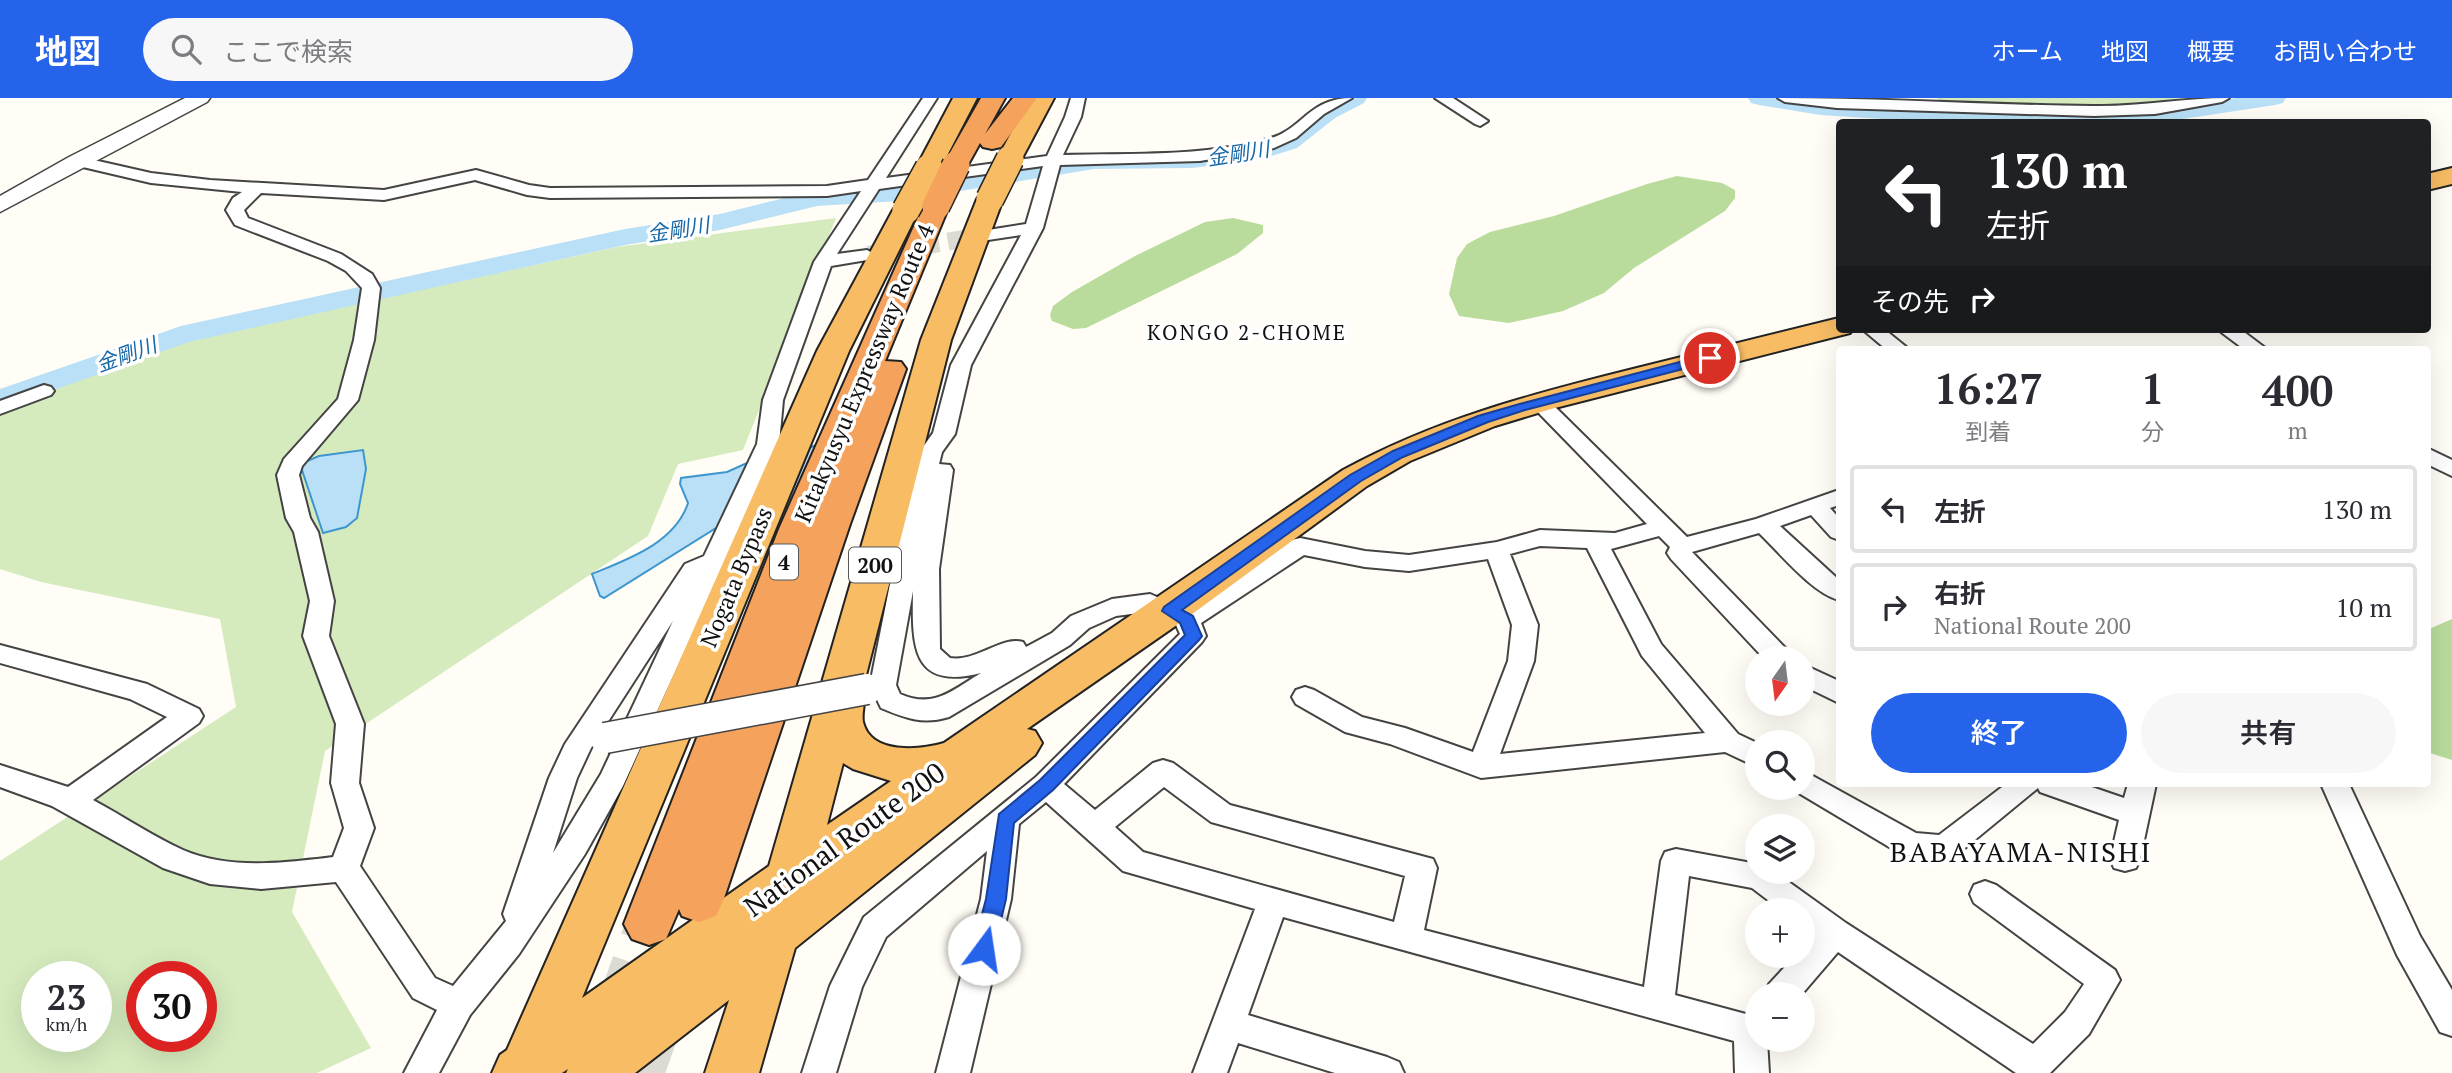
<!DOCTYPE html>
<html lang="ja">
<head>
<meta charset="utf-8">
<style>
  :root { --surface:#fff; --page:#f7f7f7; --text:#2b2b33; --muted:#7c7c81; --line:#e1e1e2; --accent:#2563eb }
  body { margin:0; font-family:"PT Serif","Noto Sans JP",serif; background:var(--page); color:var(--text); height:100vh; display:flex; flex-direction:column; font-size:26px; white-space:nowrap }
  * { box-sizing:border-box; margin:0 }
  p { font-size:23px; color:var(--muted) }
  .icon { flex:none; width:38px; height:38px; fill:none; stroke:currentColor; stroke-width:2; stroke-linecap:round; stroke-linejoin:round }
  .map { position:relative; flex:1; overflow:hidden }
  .drawer { position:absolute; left:1836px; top:248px; width:595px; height:441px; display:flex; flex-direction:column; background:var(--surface); border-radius:7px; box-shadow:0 7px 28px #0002 }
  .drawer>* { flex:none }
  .top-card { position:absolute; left:1836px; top:21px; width:595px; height:214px; border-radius:7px; box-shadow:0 7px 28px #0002; background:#202124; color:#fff; overflow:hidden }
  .needle { width:46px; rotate:194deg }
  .fabs { position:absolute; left:1745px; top:548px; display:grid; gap:14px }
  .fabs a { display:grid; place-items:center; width:70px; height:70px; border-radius:50%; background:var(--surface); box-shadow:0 7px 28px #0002; font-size:35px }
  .speed { position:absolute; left:21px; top:863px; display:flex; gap:14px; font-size:35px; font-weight:700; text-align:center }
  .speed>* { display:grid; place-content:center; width:91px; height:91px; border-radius:50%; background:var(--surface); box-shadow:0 7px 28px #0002; line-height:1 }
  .speed small { font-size:18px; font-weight:400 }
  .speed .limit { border:10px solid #d22; background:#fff; color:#111 }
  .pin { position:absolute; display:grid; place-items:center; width:60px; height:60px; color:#fff; margin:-30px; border:4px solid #fff; border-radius:50%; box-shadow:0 2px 7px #0007 }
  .me { position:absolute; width:77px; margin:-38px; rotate:14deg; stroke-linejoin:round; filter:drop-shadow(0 0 5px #0008) }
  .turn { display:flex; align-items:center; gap:24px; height:147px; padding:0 35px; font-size:32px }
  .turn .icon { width:91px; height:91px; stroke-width:2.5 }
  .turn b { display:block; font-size:49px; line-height:60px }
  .then { display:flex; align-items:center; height:66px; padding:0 35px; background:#0003; gap:14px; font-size:26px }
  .eta { display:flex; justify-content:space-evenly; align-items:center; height:119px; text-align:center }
  .eta b { font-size:42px; font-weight:600; line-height:49px }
  .button { display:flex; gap:14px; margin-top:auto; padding:14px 35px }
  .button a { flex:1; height:80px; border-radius:42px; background:var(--accent); color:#fff; font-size:28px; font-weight:600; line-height:80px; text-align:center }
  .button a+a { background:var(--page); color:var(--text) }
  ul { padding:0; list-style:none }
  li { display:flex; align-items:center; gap:21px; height:88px; margin:0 14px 10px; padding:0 21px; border:4px solid var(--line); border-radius:7px }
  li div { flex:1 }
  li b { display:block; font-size:26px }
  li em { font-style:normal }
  header { display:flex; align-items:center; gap:42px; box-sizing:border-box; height:98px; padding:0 35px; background:var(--accent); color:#fff }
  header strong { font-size:33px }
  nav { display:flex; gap:38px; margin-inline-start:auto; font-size:24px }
  .search { width:490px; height:63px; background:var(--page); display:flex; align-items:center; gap:18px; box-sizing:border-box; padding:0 24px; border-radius:38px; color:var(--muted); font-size:26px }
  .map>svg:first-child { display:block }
  .green { fill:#d5ebbd; fill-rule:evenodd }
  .forest { fill:#b9dc9c }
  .water { fill:#b9e0f7; stroke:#3f96cf; stroke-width:2 }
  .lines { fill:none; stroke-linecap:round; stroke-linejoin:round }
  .river { fill:#b9e0f7; fill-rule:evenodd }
  .minor-tunnel { stroke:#dbdad3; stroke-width:18; stroke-dasharray:18 9; stroke-linecap:butt }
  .motorway-tunnel { stroke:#dbdad3; stroke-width:46; stroke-dasharray:46 24; stroke-linecap:butt }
  .minor-casing { stroke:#444; stroke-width:4 }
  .tertiary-casing { stroke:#444; stroke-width:3 }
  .trunk-casing { stroke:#222; stroke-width:4 }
  .motorway-casing { stroke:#222; stroke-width:4 }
  .minor { fill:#fff; fill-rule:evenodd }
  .tertiary { fill:#fff; fill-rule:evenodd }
  .trunk { fill:#f7bc64; fill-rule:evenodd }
  .motorway { fill:#f5a25d; fill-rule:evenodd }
  .minor-bridge-casing { stroke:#444; stroke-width:33; stroke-linecap:butt }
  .trunk-bridge-casing { stroke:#222; stroke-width:30; stroke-linecap:butt }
  .motorway-bridge-casing { stroke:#222; stroke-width:30; stroke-linecap:butt }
  .minor-bridge { stroke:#fff; stroke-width:30 }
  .trunk-bridge { stroke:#f7bc64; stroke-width:27 }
  .motorway-bridge { stroke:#f5a25d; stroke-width:27 }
  .route { fill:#2563eb; stroke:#184099; stroke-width:2 }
  .labels { text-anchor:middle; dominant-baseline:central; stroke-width:7; stroke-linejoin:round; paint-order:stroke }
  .far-water-label { font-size:21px; font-style:italic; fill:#1768a6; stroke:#fff }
  .far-neighbourhood-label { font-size:21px; letter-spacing:2px; fill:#111; stroke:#fff }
  .shield { fill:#fff; stroke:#585858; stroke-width:2 }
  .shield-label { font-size:21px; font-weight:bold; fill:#111 }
  .street-label { font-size:23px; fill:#111; stroke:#fff }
  .near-street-label { font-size:28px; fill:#111; stroke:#fff }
  .near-neighbourhood-label { font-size:28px; letter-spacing:2px; fill:#111; stroke:#fff }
</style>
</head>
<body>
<header>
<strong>地図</strong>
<div class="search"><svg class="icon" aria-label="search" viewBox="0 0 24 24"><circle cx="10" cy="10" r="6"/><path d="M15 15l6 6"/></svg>ここで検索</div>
<nav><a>ホーム</a><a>地図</a><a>概要</a><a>お問い合わせ</a></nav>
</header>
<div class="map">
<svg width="2452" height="975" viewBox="0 0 2452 975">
  <rect width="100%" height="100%" fill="#fffdf5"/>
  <g class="green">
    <path d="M 1936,0 L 2187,0 C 2107,15 2023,8 1942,3 Z"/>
    <path d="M 836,120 L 743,352 L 678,366 L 648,438 L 325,653 L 292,814 L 371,950 L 317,975 L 0,975 L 0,763 L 236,609 L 220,521 L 41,484 L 0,471 L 0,313 L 168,247 L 617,149 ZM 37,878 L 96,878 L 96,938 L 37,938 ZM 142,878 L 201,878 L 201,938 L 142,938 Z"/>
  </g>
  <g class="forest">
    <path d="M 1677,78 L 1722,85 L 1735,92 L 1735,100 L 1725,113 L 1634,170 L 1604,195 L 1563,213 L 1509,225 L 1459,218 L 1449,196 L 1457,160 L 1467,146 L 1490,134 L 1554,118 L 1647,86 Z"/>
    <path d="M 1233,120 L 1263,127 L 1263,135 L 1237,156 L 1086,230 L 1073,231 L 1052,223 L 1050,217 L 1053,208 L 1072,194 L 1135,158 L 1205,124 Z"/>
    <path d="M 2452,521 L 2452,662 L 2427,654 L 2427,532 Z"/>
  </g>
  <g class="water">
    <path d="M 843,344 L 819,415 L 783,408 L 721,427 L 604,500 L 600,498 L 592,476 C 628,461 675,445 688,405 L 680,386 L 681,380 L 727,374 L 747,365 L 797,355 L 816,347 Z"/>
    <path d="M 363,352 L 366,371 L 357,420 L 346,429 L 323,435 L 300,366 L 319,358 Z"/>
  </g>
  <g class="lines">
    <g class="river">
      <path d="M 1339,0 L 1367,0 L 1364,5 L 1335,20 L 1297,50 L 1262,61 L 1192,70 L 1094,71 L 899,103 L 817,108 L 720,132 L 625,147 L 189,244 L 0,311 L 0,291 L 181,228 L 625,131 L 720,116 L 817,92 L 899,87 L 1094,57 L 1192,56 L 1259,47 L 1281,40 L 1319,10 Z"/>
      <path d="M 1748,0 L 1800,0 L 1883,7 L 2116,13 L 2176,10 L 2236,0 L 2286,0 L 2283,5 L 2275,7 L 2163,24 L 1883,21 L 1820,17 L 1759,7 L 1751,5 Z"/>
    </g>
    <path class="minor-tunnel" d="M 868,157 L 988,137"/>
    <g class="motorway-tunnel">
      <path d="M 596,975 L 649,826"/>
      <path d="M 641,975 L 661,918"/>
    </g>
    <defs>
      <g id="minor">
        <path d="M 923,0 L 937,0 L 886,80 L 1047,58 L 1065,19 L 1071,0 L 1085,0 L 1081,19 L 1063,57 C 1131,55 1202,59 1268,41 C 1303,32 1308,0 1352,0 L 1324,16 L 1296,40 L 1274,50 L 1200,63 L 1060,67 L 1043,130 L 971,267 L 955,336 L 942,354 L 939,366 L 950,367 L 953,372 L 939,471 L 940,551 L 950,560 C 977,564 1001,538 1023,544 L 1026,549 L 1052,535 L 1071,518 L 1112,501 L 1150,496 L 1185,511 L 1292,442 L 1300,440 L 1365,453 L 1409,457 L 1497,444 L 1540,432 L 1615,435 L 1647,426 L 1532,308 L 1529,304 L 1532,300 L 1546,300 L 1687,439 L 1756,421 L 1839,392 L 1839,407 L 1830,410 L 1839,420 L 1839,442 L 1831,439 L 1811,417 L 1780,428 L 1839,482 L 1839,502 C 1812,495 1780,455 1759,435 L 1692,454 L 1795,560 L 1765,560 L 1758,554 L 1671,461 L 1667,455 L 1670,449 L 1659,438 L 1611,451 L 1661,546 L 1738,636 L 1757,645 L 1757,669 L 1725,654 L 1481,680 L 1390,646 L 1345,634 L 1296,606 L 1292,599 L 1296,592 L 1305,589 L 1314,592 L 1362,619 L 1405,630 L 1473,654 L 1508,563 L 1512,527 L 1488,461 L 1409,473 L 1365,469 L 1304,457 L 1201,525 L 1206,538 L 1202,544 L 1064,686 L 1095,712 L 1153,665 L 1163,662 L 1173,665 L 1230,707 L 1433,761 L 1437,770 L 1424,832 L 1644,889 L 1661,763 L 1665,754 L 1676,751 L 1757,766 L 1757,774 L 1775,774 L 1846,825 L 2033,946 L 2065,914 L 2084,886 L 1974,805 L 1970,796 L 1974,787 L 1985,783 L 1996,787 L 2115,872 L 2120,882 L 2089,936 L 2050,975 L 2016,975 L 1838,854 L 1802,896 L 1765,896 L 1769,886 L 1795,858 L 1802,858 L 1802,849 L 1814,837 L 1802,828 L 1802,812 L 1781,812 L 1752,790 L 1689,778 L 1675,897 L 1757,919 L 1757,942 L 1767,942 L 1769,975 L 1735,975 L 1734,943 L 1283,819 L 1248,917 L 1387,959 L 1399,964 L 1404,975 L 1335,975 L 1238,945 L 1227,975 L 1193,975 L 1255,811 L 1123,773 L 1046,704 L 1019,726 L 1011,801 L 970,975 L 936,975 L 981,801 L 987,753 L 886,839 L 862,889 L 836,975 L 802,975 L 830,888 L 864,819 L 1036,679 L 1180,536 L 1176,527 L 1147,514 L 1116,518 L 1089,530 L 1070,547 L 949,619 C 922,627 905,620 881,610 L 870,587 L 901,430 L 920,353 L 933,335 L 951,267 L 1021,137 L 988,142 L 979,137 L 988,132 L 1026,126 L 1043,68 L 879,91 L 837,156 L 867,152 L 876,157 L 867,162 L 831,168 L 783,302 L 779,346 L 623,688 L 585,756 L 519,856 L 470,917 L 439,975 L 404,975 L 437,912 L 413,900 L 336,784 L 261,791 L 210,786 L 163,770 L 52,708 L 0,689 L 0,667 L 68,689 L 167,619 L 130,601 L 0,565 L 0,547 L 147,586 L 199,611 L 203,618 L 199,625 L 93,702 C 123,718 152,738 183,752 C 230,772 284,765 333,759 L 344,730 L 331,685 L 336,626 L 303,538 L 310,503 L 294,434 L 286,420 L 277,377 L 284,361 L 338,301 L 354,242 L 362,190 L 346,173 L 328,163 L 235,127 L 226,112 L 233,100 L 242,94 L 151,85 L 70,66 L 68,63 L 70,60 L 76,58 L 151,75 L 210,82 L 384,92 L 476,72 L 529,87 L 550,90 L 827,88 L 868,82 ZM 475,82 L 527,97 L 550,100 L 827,98 L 861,93 L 814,164 L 763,302 L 757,346 L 704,458 L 685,466 L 565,646 L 549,680 L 503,816 L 506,823 L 453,888 L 435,880 L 360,768 L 374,730 L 359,685 L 364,626 L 329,538 L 334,503 L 318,434 L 310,420 L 299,377 L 302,368 L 358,302 L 374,242 L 380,190 L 372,176 L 341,156 L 248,120 L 244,112 L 261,95 L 384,102 ZM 1540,448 L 1587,450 L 1642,558 L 1705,635 L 1500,656 L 1534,563 L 1538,527 L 1510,456 ZM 913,493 C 912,547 911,593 981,575 C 952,592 935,611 900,596 L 896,587 ZM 673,523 L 601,676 L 553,755 L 577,680 L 591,650 ZM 1164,689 L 1211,724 L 1405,778 L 1394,824 L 1143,754 L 1115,729 Z"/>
        <path d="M 1435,0 L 1453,0 L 1488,23 L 1480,28 L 1475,26 Z"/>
        <path d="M 1778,0 C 1882,0 1987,7 2092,8 C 2138,9 2183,0 2229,0 L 2222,4 L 2155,16 L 2094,18 L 1837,10 L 1785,4 Z"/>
        <path d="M 1862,231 L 1884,231 L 1910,252 L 1887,252 Z"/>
        <path d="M 2217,231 L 2240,231 L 2268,252 L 2245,252 Z"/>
        <path d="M 44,287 L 51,289 L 54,293 L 51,297 L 0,316 L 0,303 Z"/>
        <path d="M 2427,350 L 2452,362 L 2452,378 L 2427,366 Z"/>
        <path d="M 1802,566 L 1839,583 L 1839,605 L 1802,587 Z"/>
        <path d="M 1802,672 L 1916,735 L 1939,737 L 2006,686 L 2083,686 L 2124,700 L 2128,686 L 2156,686 L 2140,761 L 2136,770 L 2125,773 L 2114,770 L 2110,761 L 2119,722 L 2040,694 L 2038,690 L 1954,759 L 1944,762 L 1901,756 L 1792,691 L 1802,690 Z"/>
        <path d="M 2321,686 L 2349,686 L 2420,838 L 2452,892 L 2452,938 L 2440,934 L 2397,857 Z"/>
      </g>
      <path id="tertiary" d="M 185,0 L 210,0 L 207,4 L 0,114 L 0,98 L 69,59 Z"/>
      <g id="trunk">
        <path d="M 953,0 L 977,0 L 938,75 L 929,78 L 920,75 L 916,70 Z"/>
        <path d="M 1030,0 L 1054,0 L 1019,66 L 1010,69 L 1001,66 L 997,61 Z"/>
        <path d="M 2452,70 L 2452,86 L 2427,92 L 2427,76 Z"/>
        <path d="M 990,93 L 999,95 L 1003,101 L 951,242 L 862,593 C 867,603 861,613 863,624 C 871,657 920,652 944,645 L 1343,372 C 1437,321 1529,297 1633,271 C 1701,254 1770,237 1839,220 L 1839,231 L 1853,231 L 1850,235 L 1551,311 L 1495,328 L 1410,363 L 1367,388 L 1184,522 L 1027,631 L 1035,633 L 1042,645 L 1035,657 L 795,850 L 759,975 L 705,975 L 729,902 L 635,975 L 566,975 L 568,971 L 562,975 L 492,975 L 500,957 L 507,952 L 817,253 L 893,112 L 897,106 L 906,104 L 915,106 L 919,112 L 849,253 L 582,900 L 769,768 L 921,242 L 977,101 L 981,95 ZM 843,665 L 853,671 L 891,683 L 827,727 Z"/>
      </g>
      <g id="motorway">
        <path d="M 981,0 L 1005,0 L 985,36 L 1013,0 L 1037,0 L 1001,49 L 992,51 L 983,49 L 980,45 L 965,72 L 956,75 L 947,72 L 943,67 Z"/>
        <path d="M 936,100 L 945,102 L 949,108 L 885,263 L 901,264 L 906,271 L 850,426 L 723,803 L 716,818 L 699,824 L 682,818 L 679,811 L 666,841 L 649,847 L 632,841 L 624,826 L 779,431 L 923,108 L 927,102 Z"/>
      </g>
    </defs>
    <use href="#minor" class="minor-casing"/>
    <use href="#tertiary" class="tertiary-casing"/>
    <use href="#trunk" class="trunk-casing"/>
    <use href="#motorway" class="motorway-casing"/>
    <use href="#minor" class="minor"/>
    <use href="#tertiary" class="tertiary"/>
    <use href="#trunk" class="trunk"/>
    <use href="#motorway" class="motorway"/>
    <defs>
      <path id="minor-bridge" d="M 605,640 L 867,591"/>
      <g id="trunk-bridge">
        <path d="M 990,101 L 1010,61"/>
        <path d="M 906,112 L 929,70"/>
      </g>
      <path id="motorway-bridge" d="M 936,108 L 956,67"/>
    </defs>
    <use href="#minor-bridge" class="minor-bridge-casing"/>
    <use href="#trunk-bridge" class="trunk-bridge-casing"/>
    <use href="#motorway-bridge" class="motorway-bridge-casing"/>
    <use href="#minor-bridge" class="minor-bridge"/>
    <use href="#trunk-bridge" class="trunk-bridge"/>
    <use href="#motorway-bridge" class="motorway-bridge"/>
  </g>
  <path class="route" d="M 1710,256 L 1714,257 L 1714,263 L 1525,312 L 1488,324 L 1403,359 L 1361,383 L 1182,512 L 1193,518 L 1202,538 L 1199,542 L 1053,692 L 1014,725 L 1006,801 L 994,851 L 991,857 L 984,860 L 976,857 L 973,851 L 986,801 L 999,716 L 1040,682 L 1185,537 L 1180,525 L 1162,513 L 1164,509 L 1350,377 L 1393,353 L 1478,318 L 1516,307 Z"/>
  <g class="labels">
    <g class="far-water-label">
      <text transform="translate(1238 55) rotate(-9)">金剛川</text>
      <text transform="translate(678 131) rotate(-9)">金剛川</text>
      <text transform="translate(126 256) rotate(-20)">金剛川</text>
    </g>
    <g class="far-neighbourhood-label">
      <text x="1247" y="234">KONGO 2-CHOME</text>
    </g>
    <g class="shield">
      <rect x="770" y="446.5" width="28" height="35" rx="5"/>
      <rect x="849" y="449.5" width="52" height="35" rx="5"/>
    </g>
    <g class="shield-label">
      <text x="784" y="464">4</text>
      <text x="875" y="467">200</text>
    </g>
    <g class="street-label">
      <text transform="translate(864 275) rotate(-67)">Kitakyusyu Expressway Route 4</text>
      <text transform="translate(736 479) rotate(-67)">Nogata Bypass</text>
    </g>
    <g class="near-street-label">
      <text transform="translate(844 741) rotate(-36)">National Route 200</text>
    </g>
    <g class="near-neighbourhood-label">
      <text x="2021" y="753">BABAYAMA-NISHI</text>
    </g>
  </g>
</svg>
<div class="fabs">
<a><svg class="needle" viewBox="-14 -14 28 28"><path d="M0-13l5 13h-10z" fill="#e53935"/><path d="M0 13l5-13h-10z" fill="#7c7c81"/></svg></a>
<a><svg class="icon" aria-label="search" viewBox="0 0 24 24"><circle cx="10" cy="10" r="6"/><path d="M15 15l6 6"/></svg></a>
<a><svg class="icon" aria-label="layers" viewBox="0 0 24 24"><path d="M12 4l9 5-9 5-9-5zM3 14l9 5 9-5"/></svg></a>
<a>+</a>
<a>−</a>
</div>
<div class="speed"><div>23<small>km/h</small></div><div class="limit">30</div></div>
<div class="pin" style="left:1710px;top:260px;background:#d93025"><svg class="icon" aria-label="arrive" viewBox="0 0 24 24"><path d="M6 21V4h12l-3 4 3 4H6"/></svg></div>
<svg class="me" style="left:984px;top:851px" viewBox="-20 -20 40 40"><circle r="19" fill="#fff"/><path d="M0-13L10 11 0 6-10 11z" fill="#2563eb"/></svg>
<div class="top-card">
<div class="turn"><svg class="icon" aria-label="left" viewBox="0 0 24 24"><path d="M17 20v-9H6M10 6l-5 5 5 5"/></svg><div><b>130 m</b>左折</div></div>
<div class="then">その先<svg class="icon" aria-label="right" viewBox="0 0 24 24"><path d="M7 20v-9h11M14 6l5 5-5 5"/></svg></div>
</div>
<section class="drawer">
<div class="eta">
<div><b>16:27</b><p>到着</p></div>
<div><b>1</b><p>分</p></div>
<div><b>400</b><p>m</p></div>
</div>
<ul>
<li><svg class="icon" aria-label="left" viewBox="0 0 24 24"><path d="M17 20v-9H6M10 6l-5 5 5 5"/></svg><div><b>左折</b></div><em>130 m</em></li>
<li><svg class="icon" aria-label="right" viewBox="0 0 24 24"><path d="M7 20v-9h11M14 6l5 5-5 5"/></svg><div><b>右折</b><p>National Route 200</p></div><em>10 m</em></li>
</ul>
<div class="button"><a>終了</a><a>共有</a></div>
</section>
</div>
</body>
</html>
